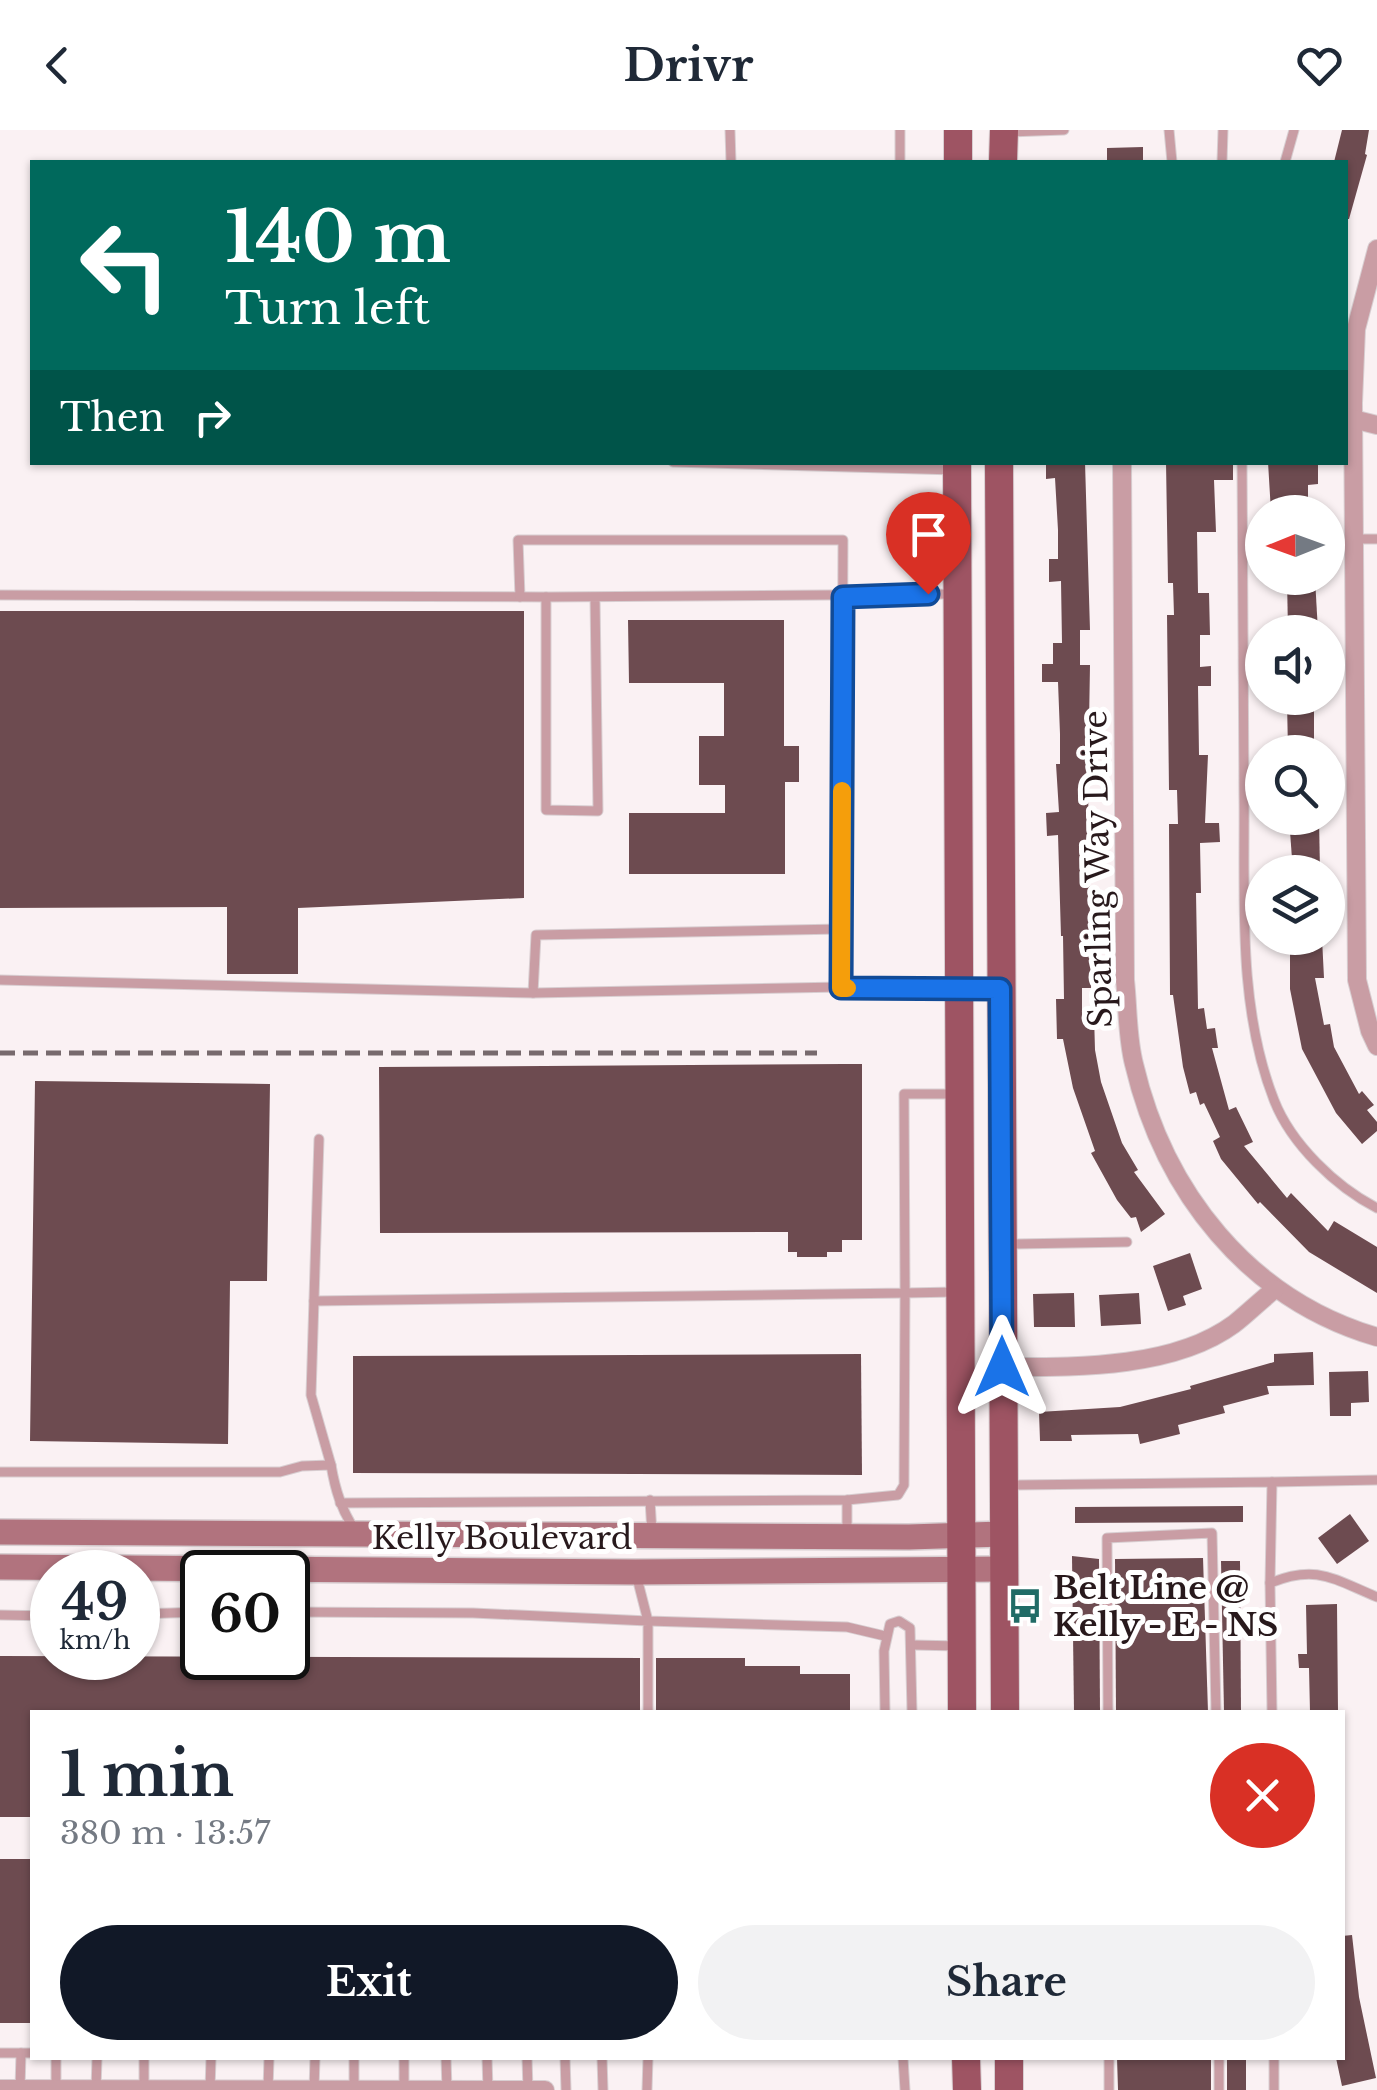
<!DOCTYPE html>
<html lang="en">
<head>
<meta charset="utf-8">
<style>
  :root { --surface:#fff; --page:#f2f2f3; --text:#1f2937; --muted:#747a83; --accent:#111827 }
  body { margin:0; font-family:"Libre Baskerville",serif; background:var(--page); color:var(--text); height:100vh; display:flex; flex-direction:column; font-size:38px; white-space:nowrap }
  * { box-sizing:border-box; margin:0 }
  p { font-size:32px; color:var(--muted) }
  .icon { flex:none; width:55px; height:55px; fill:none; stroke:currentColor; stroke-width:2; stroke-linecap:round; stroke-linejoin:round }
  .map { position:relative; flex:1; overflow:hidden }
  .panel { position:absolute; left:30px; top:1580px; width:1315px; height:350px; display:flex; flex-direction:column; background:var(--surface); border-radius:0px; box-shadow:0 2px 8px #0004 }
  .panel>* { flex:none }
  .top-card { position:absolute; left:30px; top:30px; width:1318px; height:305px; border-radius:0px; box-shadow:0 2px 8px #0004; background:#00695c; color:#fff; overflow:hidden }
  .needle { width:65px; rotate:269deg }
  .tools { position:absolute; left:1245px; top:365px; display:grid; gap:20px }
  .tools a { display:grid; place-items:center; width:100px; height:100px; border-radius:50%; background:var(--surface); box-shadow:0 2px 8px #0004; font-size:50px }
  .speed { position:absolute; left:30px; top:1420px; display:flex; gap:20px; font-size:50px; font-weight:700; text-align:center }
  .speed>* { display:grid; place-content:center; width:130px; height:130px; border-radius:50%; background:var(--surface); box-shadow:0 2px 8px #0004; line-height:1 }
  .speed small { font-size:25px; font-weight:400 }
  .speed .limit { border:5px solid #111; border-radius:15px; background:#fff; color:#111 }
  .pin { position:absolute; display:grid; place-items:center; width:85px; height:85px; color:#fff; margin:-102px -42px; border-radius:50% 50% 50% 0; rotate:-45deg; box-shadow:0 0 10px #0007 }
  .pin .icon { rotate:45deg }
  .me { position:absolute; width:110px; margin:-55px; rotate:0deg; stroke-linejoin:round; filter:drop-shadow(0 0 8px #0008) }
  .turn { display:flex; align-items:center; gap:35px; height:210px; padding:0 30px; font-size:45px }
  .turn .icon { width:130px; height:130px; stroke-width:2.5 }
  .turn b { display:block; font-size:70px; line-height:85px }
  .then { display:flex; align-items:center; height:95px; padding:0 30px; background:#0003; gap:20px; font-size:38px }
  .round { display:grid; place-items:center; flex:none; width:105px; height:105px; border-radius:52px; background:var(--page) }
  .head { display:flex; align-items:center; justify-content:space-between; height:170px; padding:0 30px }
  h1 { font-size:60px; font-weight:800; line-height:75px }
  .primary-button { display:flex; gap:20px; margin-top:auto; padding:20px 30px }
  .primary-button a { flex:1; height:115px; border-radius:60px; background:var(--accent); color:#fff; font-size:40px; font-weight:800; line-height:115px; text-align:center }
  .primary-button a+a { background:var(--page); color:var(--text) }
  header { display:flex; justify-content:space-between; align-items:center; height:130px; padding:0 30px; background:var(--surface); font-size:45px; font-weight:800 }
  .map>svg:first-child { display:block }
  .building { fill:#6d4b50 }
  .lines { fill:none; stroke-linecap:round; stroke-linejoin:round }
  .lane-casing { stroke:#d8ced1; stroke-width:11 }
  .street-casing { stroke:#d8ced1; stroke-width:20 }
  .secondary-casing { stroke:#d8ced1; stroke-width:28 }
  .primary-casing { stroke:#d8ced1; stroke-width:30 }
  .lane { stroke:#c99da4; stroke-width:9 }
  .street { stroke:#c99da4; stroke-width:18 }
  .secondary { stroke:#b1737e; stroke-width:25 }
  .primary { stroke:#9e5463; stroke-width:28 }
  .rail { stroke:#776a6d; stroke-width:5; stroke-dasharray:15 8; stroke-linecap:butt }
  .route-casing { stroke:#114b97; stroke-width:25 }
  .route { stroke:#1a73e8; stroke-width:18 }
  .slow { stroke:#f59e0b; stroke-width:18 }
  .labels { text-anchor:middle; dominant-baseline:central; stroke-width:10; stroke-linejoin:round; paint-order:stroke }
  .street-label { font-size:32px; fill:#28191c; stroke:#fff }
  .poi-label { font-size:32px; font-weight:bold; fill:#28191c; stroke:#fff; text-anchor:start }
</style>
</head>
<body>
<header><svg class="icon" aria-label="back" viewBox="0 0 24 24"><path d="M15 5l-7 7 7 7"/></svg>Drivr<svg class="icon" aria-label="heart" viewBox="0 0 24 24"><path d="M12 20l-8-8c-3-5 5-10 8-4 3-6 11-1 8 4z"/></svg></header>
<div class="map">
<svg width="1377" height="1960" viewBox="0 0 1377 1960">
  <rect width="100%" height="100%" fill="#faf1f3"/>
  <g class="building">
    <path d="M 1342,0 L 1369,0 L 1365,24 L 1367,25 L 1349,89 L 1345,89 L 1345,32 L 1334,32 Z"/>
    <path d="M 1143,17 L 1143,32 L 1107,32 L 1107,18 Z"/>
    <path d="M 1046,332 L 1085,332 L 1090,500 L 1080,500 L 1080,535 L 1090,535 L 1088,654 L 1091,858 L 1082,858 L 1082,885 L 1094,885 L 1095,920 L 1101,952 L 1122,1013 L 1138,1040 L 1134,1042 L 1165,1084 L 1141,1102 L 1136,1087 L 1131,1088 L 1117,1070 L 1091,1023 L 1095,1021 L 1073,958 L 1063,909 L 1057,909 L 1056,869 L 1064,869 L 1063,806 L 1061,806 L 1058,705 L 1047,706 L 1046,683 L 1059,682 L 1056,634 L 1060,634 L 1060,604 L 1058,552 L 1042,552 L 1042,534 L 1053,534 L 1053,513 L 1062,513 L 1061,451 L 1049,452 L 1049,429 L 1058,429 L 1058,400 L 1055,348 L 1046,349 Z"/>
    <path d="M 1166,332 L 1233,332 L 1233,350 L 1214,350 L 1216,402 L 1197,402 L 1198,463 L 1209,463 L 1210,505 L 1200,505 L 1200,537 L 1211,536 L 1211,556 L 1198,556 L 1199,625 L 1208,625 L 1205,693 L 1219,693 L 1220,712 L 1200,713 L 1201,763 L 1196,763 L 1198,879 L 1204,878 L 1207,899 L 1215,898 L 1218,918 L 1212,918 L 1229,980 L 1236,977 L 1253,1012 L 1244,1016 L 1287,1068 L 1291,1063 L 1328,1101 L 1334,1091 L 1377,1117 L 1377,1163 L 1309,1122 L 1260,1072 L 1258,1074 L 1221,1029 L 1213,1011 L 1220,1007 L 1204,973 L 1200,975 L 1196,962 L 1190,964 L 1183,937 L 1173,865 L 1170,865 L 1169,694 L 1178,694 L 1177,660 L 1169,660 L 1167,485 L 1174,485 L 1173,453 L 1168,453 Z"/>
    <path d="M 1268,332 L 1318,332 L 1318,354 L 1308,355 L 1308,382 L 1271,382 Z"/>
    <path d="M 1287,448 L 1315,448 L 1318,502 L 1288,502 Z"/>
    <path d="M 0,481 L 524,481 L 524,768 L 298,778 L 298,844 L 227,844 L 227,777 L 0,778 Z"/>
    <path d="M 628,490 L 784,490 L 784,616 L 799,616 L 799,652 L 785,652 L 785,744 L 629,744 L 629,683 L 725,683 L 725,655 L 699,655 L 699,606 L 724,606 L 724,553 L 629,553 Z"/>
    <path d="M 1287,571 L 1314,571 L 1314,609 L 1310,609 L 1311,622 L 1288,622 Z"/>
    <path d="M 1289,688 L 1319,688 L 1320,742 L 1293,742 Z"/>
    <path d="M 1290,808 L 1322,808 L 1324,848 L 1315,848 L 1324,895 L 1330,894 L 1334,917 L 1359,964 L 1362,961 L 1374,975 L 1367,980 L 1377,992 L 1377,1001 L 1362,1014 L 1336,983 L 1302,919 L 1290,859 Z"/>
    <path d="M 844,934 L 862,934 L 862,1110 L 842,1110 L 842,1122 L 827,1122 L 827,1127 L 797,1127 L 797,1122 L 788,1122 L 788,1102 L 380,1103 L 379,937 Z"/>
    <path d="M 35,951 L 270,954 L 267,1151 L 230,1151 L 228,1314 L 30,1311 Z"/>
    <path d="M 1190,1123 L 1202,1159 L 1183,1166 L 1186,1175 L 1168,1181 L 1153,1136 Z"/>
    <path d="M 1074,1163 L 1075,1197 L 1034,1197 L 1033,1164 Z"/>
    <path d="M 1139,1163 L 1141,1194 L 1101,1196 L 1099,1165 Z"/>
    <path d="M 1313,1222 L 1314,1255 L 1267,1256 L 1269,1264 L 1223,1276 L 1225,1283 L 1178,1295 L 1180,1304 L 1140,1314 L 1138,1304 L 1071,1305 L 1072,1311 L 1040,1311 L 1039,1282 L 1120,1277 L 1191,1259 L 1190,1256 L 1274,1232 L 1274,1224 Z"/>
    <path d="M 861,1224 L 862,1345 L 353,1343 L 353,1226 Z"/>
    <path d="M 1368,1241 L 1369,1272 L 1351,1273 L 1351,1286 L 1330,1286 L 1329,1242 Z"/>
    <path d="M 1243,1376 L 1243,1392 L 1075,1393 L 1075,1377 Z"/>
    <path d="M 1350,1384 L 1369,1411 L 1337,1434 L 1318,1408 Z"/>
    <path d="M 1072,1426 L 1099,1429 L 1100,1582 L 1074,1582 Z"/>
    <path d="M 1203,1428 L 1208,1582 L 1116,1582 L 1115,1429 Z"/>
    <path d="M 1221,1431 L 1240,1431 L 1241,1582 L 1224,1582 Z"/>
    <path d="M 1337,1474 L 1338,1582 L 1310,1582 L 1309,1538 L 1299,1538 L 1298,1524 L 1307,1524 L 1306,1475 Z"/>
    <path d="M 0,1526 L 640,1528 L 640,1582 L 32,1582 L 32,1687 L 0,1687 Z"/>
    <path d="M 656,1528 L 745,1528 L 745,1536 L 800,1536 L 800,1544 L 850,1544 L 850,1582 L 656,1582 Z"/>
    <rect x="0" y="1729" width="32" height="164"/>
    <path d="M 1352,1805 L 1359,1867 L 1376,1948 L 1342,1956 L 1336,1928 L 1342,1928 L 1342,1806 Z"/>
    <path d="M 1117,1928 L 1211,1928 L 1211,1960 L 1118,1960 Z"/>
    <rect x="1227" y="1928" width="19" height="32"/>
  </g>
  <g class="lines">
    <defs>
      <g id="lane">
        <path d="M 730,0 L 731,32"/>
        <path d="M 900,0 L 900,32"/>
        <path d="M 1169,0 L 1172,32"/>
        <path d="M 1007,2 L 1064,0"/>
        <path d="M 1222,32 L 1223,0"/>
        <path d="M 1285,32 L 1294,0"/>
        <path d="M 673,332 L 955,340"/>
        <path d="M 1242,332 C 1243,444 1243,556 1244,668 C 1245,767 1237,876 1274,970 C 1291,1014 1336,1057 1377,1078"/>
        <path d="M 1355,409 L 1377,409"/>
        <path d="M 0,465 L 546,467"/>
        <path d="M 520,467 L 518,410 L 843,410 L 841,857 L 954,860"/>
        <path d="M 595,468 L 598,681 L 546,680 L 546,467 L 954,464"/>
        <path d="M 841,799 L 536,805 L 533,863 L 841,857"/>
        <path d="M 0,850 L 533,863"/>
        <path d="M 319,1009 L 311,1265 L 331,1335"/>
        <path d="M 1009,1114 L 1127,1112"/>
        <path d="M 314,1171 L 905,1163 L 904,964 L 955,964"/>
        <path d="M 0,1342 L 280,1342 L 302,1336 L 331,1335 C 335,1359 341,1380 355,1400"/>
        <path d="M 1272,1352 L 1377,1350"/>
        <path d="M 1006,1355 L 1272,1352 L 1270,1453"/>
        <path d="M 650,1370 L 652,1403"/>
        <path d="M 847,1370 L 847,1403"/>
        <path d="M 340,1373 L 847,1370 L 898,1365 L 904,1355 L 905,1163 L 955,1162"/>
        <path d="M 636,1444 L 648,1491 L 847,1497 L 885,1506"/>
        <path d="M 288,1482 L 473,1483 L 648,1491 L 648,1582"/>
        <path d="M 138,1484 L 202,1482"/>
        <path d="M 0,1485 L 52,1486"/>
        <path d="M 913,1515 L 959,1516"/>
        <path d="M 885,1582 L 884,1521 L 890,1494 L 899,1491 L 910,1498 L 912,1582"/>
        <path d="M 1108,1582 L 1107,1408 L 1212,1403 L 1216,1582"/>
        <path d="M 1272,1582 L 1270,1453 C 1317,1434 1333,1449 1377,1467"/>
        <path d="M 0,1923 L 32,1923"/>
        <path d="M 144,1928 L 144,1959"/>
        <path d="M 354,1928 L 354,1960"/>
        <path d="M 404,1928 L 404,1960"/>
        <path d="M 446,1928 L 447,1960"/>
        <path d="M 487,1928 L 488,1960"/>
        <path d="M 527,1928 L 528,1960"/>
        <path d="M 565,1928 L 566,1960"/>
        <path d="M 602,1928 L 603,1960"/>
        <path d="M 903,1928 L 905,1960"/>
        <path d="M 1109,1928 L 1109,1960"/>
        <path d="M 1219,1928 L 1219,1960"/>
        <path d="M 1274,1928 L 1274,1960"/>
        <path d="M 20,1959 L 21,1923"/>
        <path d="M 56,1959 L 56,1928"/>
        <path d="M 96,1959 L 97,1928"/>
        <path d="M 210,1960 L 211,1928"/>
        <path d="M 268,1960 L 269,1928"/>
        <path d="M 314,1960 L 315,1928"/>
        <path d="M 647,1960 L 648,1928"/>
      </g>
      <g id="street">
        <path d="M 1377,119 L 1356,199 L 1353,273 L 1357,850 L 1370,901 L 1377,916"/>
        <path d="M 1345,287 L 1377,295"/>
        <path d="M 1122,332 L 1125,850 C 1128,877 1127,907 1134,934 C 1164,1062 1248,1169 1377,1207"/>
        <path d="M 1002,1237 C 1074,1237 1173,1239 1234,1194 C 1248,1183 1261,1170 1275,1159"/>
        <path d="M 0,1959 L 545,1960"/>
      </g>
      <g id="secondary">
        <path d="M 0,1402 L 909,1407 L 1002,1404"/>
        <path d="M 0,1437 L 635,1442 L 1003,1439"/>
      </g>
      <g id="primary">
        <path d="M 958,32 L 958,0"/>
        <path d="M 1003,32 L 1004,0"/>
        <path d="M 957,332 L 962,1582"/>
        <path d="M 999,332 L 1005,1582"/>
        <path d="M 966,1928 L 967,1960"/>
        <path d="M 1009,1928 L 1009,1960"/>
      </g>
    </defs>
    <use href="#lane" class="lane-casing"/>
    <use href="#street" class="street-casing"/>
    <use href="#secondary" class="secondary-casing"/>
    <use href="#primary" class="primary-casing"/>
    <use href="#lane" class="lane"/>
    <use href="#street" class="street"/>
    <use href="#secondary" class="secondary"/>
    <use href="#primary" class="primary"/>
    <path class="rail" d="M 0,923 L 817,923"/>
  </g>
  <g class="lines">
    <defs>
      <path id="route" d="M 928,464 L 843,467 L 841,858 L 1000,859 L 1002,1237"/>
    </defs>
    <use href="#route" class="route-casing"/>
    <use href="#route" class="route"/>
    <path class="slow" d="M 842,661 L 841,858 L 847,858"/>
  </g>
  <defs>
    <symbol id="bus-bare" viewBox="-9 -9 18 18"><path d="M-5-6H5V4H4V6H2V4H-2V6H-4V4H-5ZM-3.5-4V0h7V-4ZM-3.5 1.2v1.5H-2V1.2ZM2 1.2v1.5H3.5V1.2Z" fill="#216b66" stroke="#fff" stroke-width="2.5" paint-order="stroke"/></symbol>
  </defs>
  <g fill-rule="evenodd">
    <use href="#bus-bare" x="1000" y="1451" width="50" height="50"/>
  </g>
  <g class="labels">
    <g class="street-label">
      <text transform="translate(1098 739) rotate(-91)">Sparling Way Drive</text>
      <text x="502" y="1408">Kelly Boulevard</text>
    </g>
    <g class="poi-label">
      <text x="1053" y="1458">Belt Line @<tspan x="1053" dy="37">Kelly - E - NS</tspan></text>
    </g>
  </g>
</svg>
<div class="tools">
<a><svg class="needle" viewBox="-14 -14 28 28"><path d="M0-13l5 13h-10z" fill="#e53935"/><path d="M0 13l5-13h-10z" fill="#747a83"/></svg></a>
<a><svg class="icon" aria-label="sound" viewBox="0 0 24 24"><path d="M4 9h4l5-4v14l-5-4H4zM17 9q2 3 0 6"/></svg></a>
<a><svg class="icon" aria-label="search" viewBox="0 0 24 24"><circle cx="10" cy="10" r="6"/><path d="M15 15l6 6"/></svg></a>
<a><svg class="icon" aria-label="layers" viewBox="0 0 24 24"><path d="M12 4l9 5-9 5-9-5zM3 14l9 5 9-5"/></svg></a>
</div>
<div class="speed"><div>49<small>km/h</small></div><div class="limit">60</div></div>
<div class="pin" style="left:928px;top:464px;background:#d93025"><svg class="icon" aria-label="arrive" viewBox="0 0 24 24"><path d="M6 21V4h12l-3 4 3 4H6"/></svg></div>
<svg class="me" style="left:1002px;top:1237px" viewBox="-20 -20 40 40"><path d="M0-17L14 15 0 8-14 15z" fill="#1a73e8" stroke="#fff" stroke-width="4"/></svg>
<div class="top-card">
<div class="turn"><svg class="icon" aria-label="left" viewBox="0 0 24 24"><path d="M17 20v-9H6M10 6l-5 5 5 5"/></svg><div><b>140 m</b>Turn left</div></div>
<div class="then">Then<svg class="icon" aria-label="right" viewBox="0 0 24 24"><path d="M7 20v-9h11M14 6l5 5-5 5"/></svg></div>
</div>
<section class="panel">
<div class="head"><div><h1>1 min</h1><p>380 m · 13:57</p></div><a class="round" style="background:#d93025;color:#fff"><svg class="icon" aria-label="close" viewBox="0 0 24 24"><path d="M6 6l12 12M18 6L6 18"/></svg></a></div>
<div class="primary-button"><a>Exit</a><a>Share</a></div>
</section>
</div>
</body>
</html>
